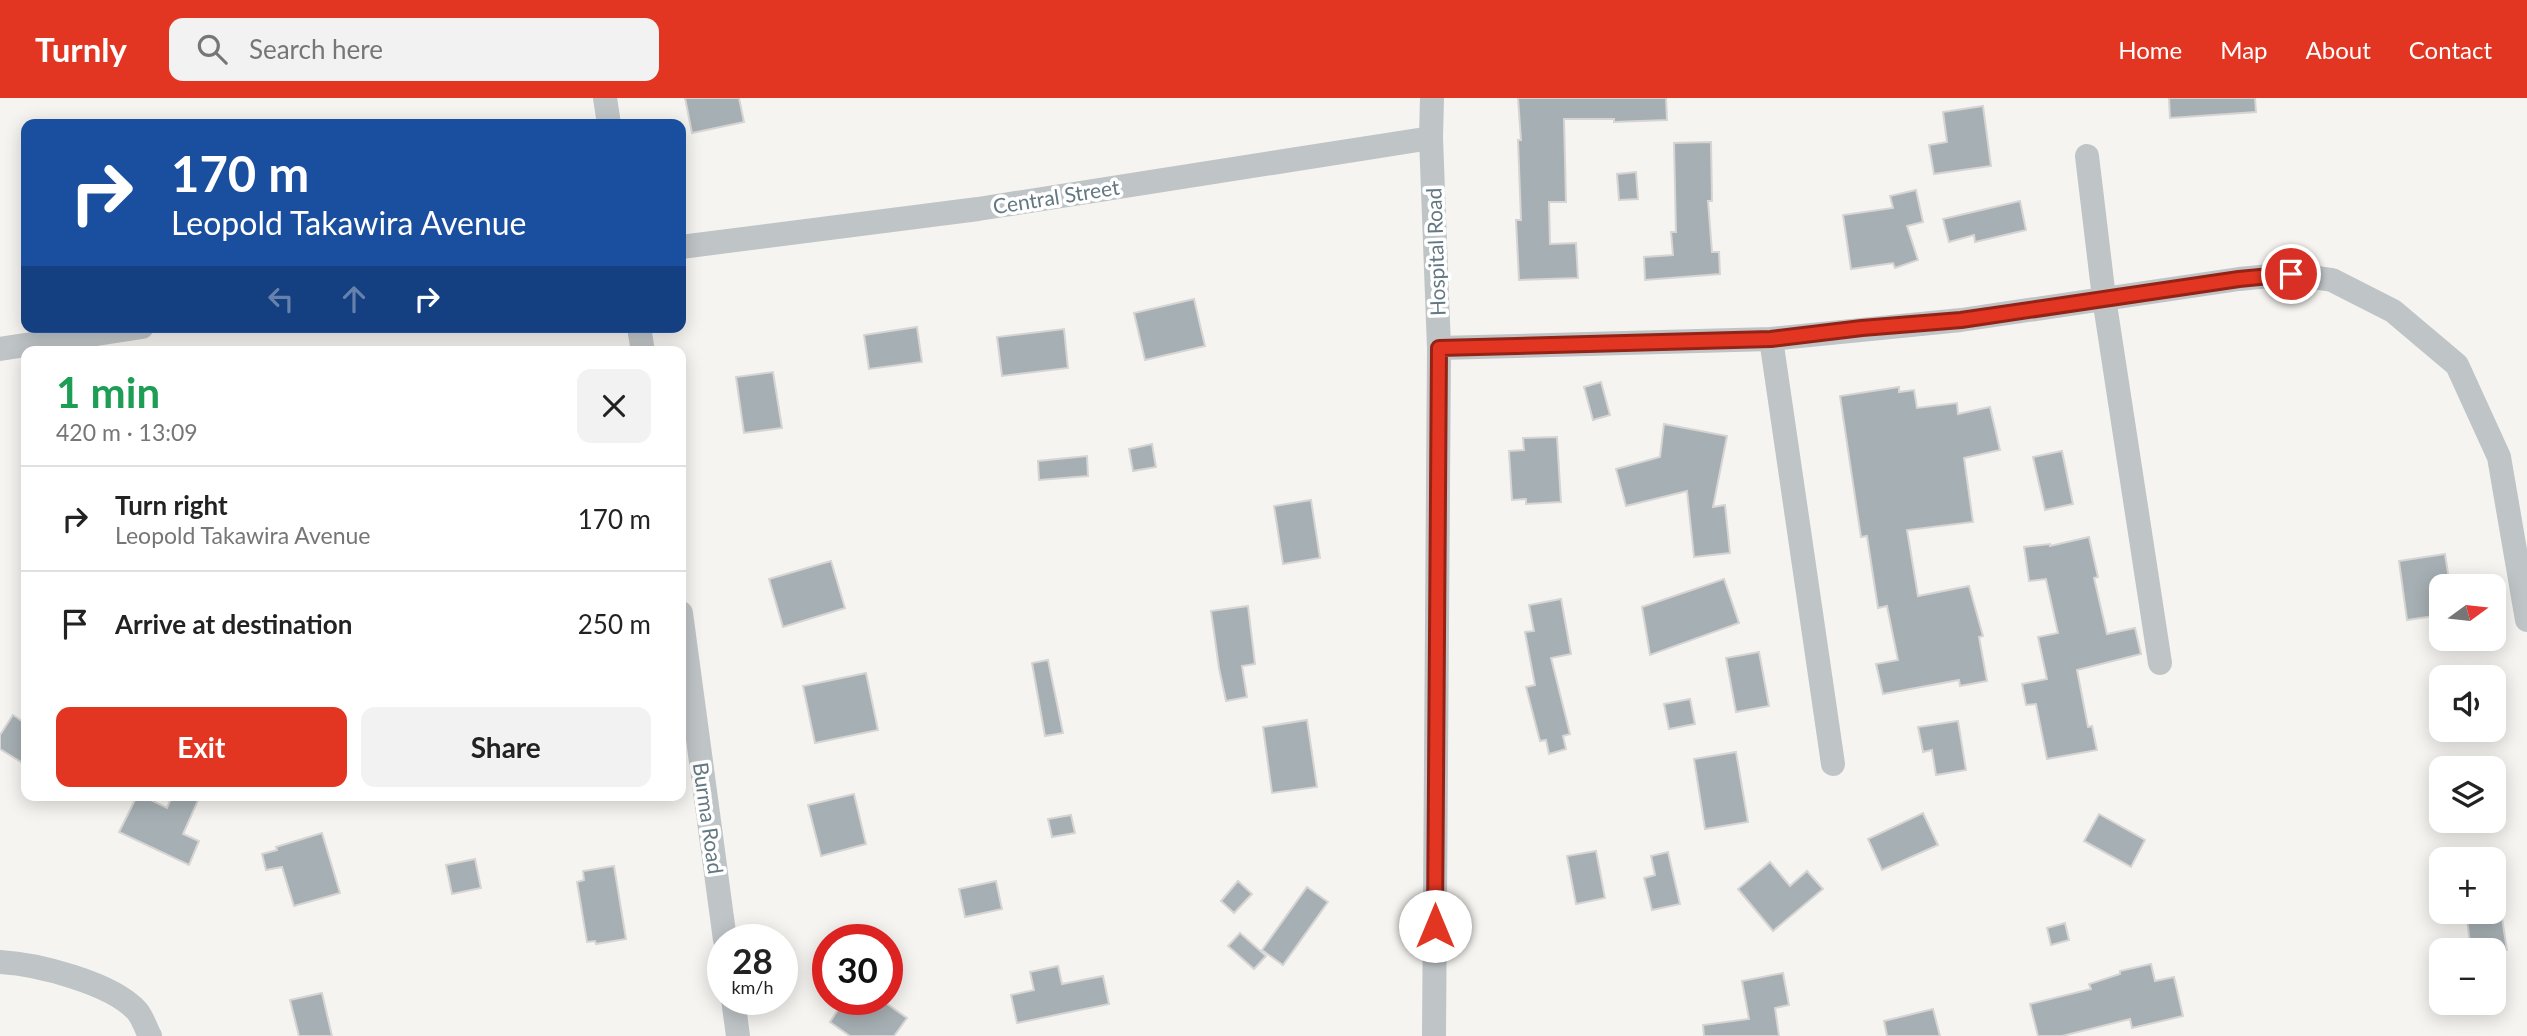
<!DOCTYPE html>
<html lang="en">
<head>
<meta charset="utf-8">
<style>
  :root { --surface:#fff; --page:#f2f2f2; --text:#222; --muted:#767676; --line:#e0e0e0; --accent:#e33622 }
  body { margin:0; font-family:Lato,sans-serif; background:var(--page); color:var(--text); height:100vh; display:flex; flex-direction:column; font-size:26px; white-space:nowrap }
  * { box-sizing:border-box; margin:0 }
  p { font-size:23px; color:var(--muted) }
  .icon { flex:none; width:38px; height:38px; fill:none; stroke:currentColor; stroke-width:2; stroke-linecap:round; stroke-linejoin:round }
  .map { position:relative; flex:1; overflow:hidden }
  .details { position:absolute; left:21px; top:248px; width:665px; height:455px; display:flex; flex-direction:column; background:var(--surface); border-radius:14px; box-shadow:0 4px 18px #0003 }
  .details>* { flex:none }
  .guide { position:absolute; left:21px; top:21px; width:665px; height:214px; border-radius:14px; box-shadow:0 4px 18px #0003; background:#1a4fa0; color:#fff; overflow:hidden }
  .needle { width:46px; rotate:75deg }
  .fabs { position:absolute; left:2429px; top:476px; display:grid; gap:14px }
  .fabs a { display:grid; place-items:center; width:77px; height:77px; border-radius:14px; background:var(--surface); box-shadow:0 4px 18px #0003; font-size:35px }
  .speed { position:absolute; left:707px; top:826px; display:flex; gap:14px; font-size:35px; font-weight:700; text-align:center }
  .speed>* { display:grid; place-content:center; width:91px; height:91px; border-radius:50%; background:var(--surface); box-shadow:0 4px 18px #0003; line-height:1 }
  .speed small { font-size:18px; font-weight:400 }
  .speed .limit { border:10px solid #d22; background:#fff; color:#111 }
  .pin { position:absolute; display:grid; place-items:center; width:60px; height:60px; color:#fff; margin:-30px; border:4px solid #fff; border-radius:50%; box-shadow:0 2px 7px #0007 }
  .me { position:absolute; width:77px; margin:-38px; rotate:0deg; stroke-linejoin:round; filter:drop-shadow(0 0 5px #0008) }
  .turn { display:flex; align-items:center; gap:24px; height:147px; padding:0 35px; font-size:32px }
  .turn .icon { width:91px; height:91px; stroke-width:2.5 }
  .turn b { display:block; font-size:49px; line-height:60px }
  .lanes { display:flex; align-items:center; height:66px; padding:0 35px; background:#0003; justify-content:center; gap:35px; direction:ltr }
  .lanes .off { opacity:.35 }
  .round { display:grid; place-items:center; flex:none; width:74px; height:74px; border-radius:14px; background:var(--page) }
  .overview { display:flex; align-items:center; justify-content:space-between; height:119px; padding:0 35px }
  h1 { font-size:42px; font-weight:700; line-height:52px; color:#1e9e55 }
  .action { display:flex; gap:14px; margin-top:auto; padding:14px 35px }
  .action a { flex:1; height:80px; border-radius:14px; background:var(--accent); color:#fff; font-size:28px; font-weight:700; line-height:80px; text-align:center }
  .action a+a { background:var(--page); color:var(--text) }
  ul { padding:0; list-style:none }
  li { display:flex; align-items:center; gap:21px; height:105px; padding:0 35px; border-top:2px solid var(--line) }
  li div { flex:1 }
  li b { display:block; font-size:26px }
  li em { font-style:normal }
  header { display:flex; align-items:center; gap:42px; box-sizing:border-box; height:98px; padding:0 35px; background:var(--accent); color:#fff }
  header strong { font-size:33px }
  nav { display:flex; gap:38px; margin-inline-start:auto; font-size:24px }
  .search { width:490px; height:63px; background:var(--page); display:flex; align-items:center; gap:18px; box-sizing:border-box; padding:0 24px; border-radius:14px; color:var(--muted); font-size:26px }
  .map>svg:first-child { display:block }
  .building { fill:#a6afb3; stroke:#d6d5d3; stroke-width:2 }
  .lines { fill:none; stroke-linecap:round; stroke-linejoin:round }
  .street { stroke:#bfc4c6; stroke-width:24 }
  .route-casing { stroke:#942316; stroke-width:18 }
  .route { stroke:#e33622; stroke-width:12 }
  .labels { text-anchor:middle; dominant-baseline:central; stroke-width:7; stroke-linejoin:round; paint-order:stroke }
  .street-label { font-size:21px; fill:#637882; stroke:#fff }
</style>
</head>
<body>
<header>
<strong>Turnly</strong>
<div class="search"><svg class="icon" aria-label="search" viewBox="0 0 24 24"><circle cx="10" cy="10" r="6"/><path d="M15 15l6 6"/></svg>Search here</div>
<nav><a>Home</a><a>Map</a><a>About</a><a>Contact</a></nav>
</header>
<div class="map">
<svg width="2527" height="938" viewBox="0 0 2527 938">
  <rect width="100%" height="100%" fill="#f5f4f0"/>
  <g class="building">
    <path d="M 685,0 L 739,0 L 744,24 L 692,35 Z"/>
    <path d="M 1518,0 L 1666,0 L 1667,22 L 1614,24 L 1614,21 L 1564,21 L 1566,104 L 1549,104 L 1550,146 L 1576,145 L 1578,180 L 1519,182 L 1516,122 L 1521,122 L 1518,42 L 1521,42 Z"/>
    <path d="M 2169,0 L 2255,0 L 2256,14 L 2170,20 Z"/>
    <path d="M 1983,8 L 1991,68 L 1934,76 L 1929,47 L 1947,44 L 1943,14 Z"/>
    <path d="M 1711,44 L 1712,103 L 1708,103 L 1712,154 L 1719,154 L 1720,176 L 1645,182 L 1644,159 L 1673,157 L 1671,134 L 1676,134 L 1674,45 Z"/>
    <path d="M 1636,74 L 1638,101 L 1619,102 L 1617,76 Z"/>
    <path d="M 1916,92 L 1923,124 L 1907,128 L 1918,162 L 1895,170 L 1893,165 L 1851,171 L 1843,117 L 1893,110 L 1890,98 Z"/>
    <path d="M 2020,103 L 2026,132 L 1975,144 L 1974,137 L 1949,144 L 1943,121 Z"/>
    <path d="M 1194,201 L 1205,248 L 1145,262 L 1134,215 Z"/>
    <path d="M 917,229 L 922,264 L 869,271 L 864,237 Z"/>
    <path d="M 1064,231 L 1068,270 L 1002,278 L 997,239 Z"/>
    <path d="M 773,274 L 782,330 L 744,335 L 736,279 Z"/>
    <path d="M 1601,284 L 1610,317 L 1593,322 L 1584,289 Z"/>
    <path d="M 1899,289 L 1899,294 L 1914,292 L 1917,310 L 1957,305 L 1958,316 L 1990,309 L 2000,352 L 1964,360 L 1973,424 L 1907,432 L 1918,498 L 1969,488 L 1983,538 L 1979,539 L 1987,583 L 1960,588 L 1959,582 L 1883,596 L 1876,566 L 1898,562 L 1887,508 L 1878,510 L 1867,438 L 1861,439 L 1840,298 Z"/>
    <path d="M 1664,326 L 1727,338 L 1713,409 L 1725,407 L 1730,455 L 1694,459 L 1687,393 L 1626,408 L 1616,371 L 1660,359 Z"/>
    <path d="M 1557,339 L 1561,404 L 1526,406 L 1526,401 L 1512,402 L 1509,353 L 1524,352 L 1523,340 Z"/>
    <path d="M 1152,346 L 1156,369 L 1133,373 L 1129,351 Z"/>
    <path d="M 2062,353 L 2073,406 L 2045,412 L 2033,359 Z"/>
    <path d="M 1087,358 L 1088,378 L 1039,382 L 1038,363 Z"/>
    <path d="M 1311,402 L 1320,460 L 1283,466 L 1274,408 Z"/>
    <path d="M 2089,439 L 2098,479 L 2094,480 L 2107,536 L 2135,530 L 2141,556 L 2077,572 L 2088,629 L 2092,628 L 2097,652 L 2047,661 L 2036,606 L 2026,607 L 2022,586 L 2047,581 L 2038,539 L 2058,535 L 2046,481 L 2029,483 L 2024,449 L 2050,446 L 2050,448 Z"/>
    <path d="M 2445,456 L 2450,488 L 2441,488 L 2441,517 L 2407,522 L 2399,463 Z"/>
    <path d="M 831,463 L 845,510 L 783,529 L 769,481 Z"/>
    <path d="M 1724,481 L 1739,525 L 1650,557 L 1642,509 Z"/>
    <path d="M 1561,501 L 1571,556 L 1551,560 L 1570,636 L 1563,638 L 1566,651 L 1549,656 L 1546,642 L 1540,643 L 1526,589 L 1535,587 L 1525,534 L 1534,533 L 1529,507 Z"/>
    <path d="M 1248,508 L 1255,566 L 1242,568 L 1247,599 L 1226,603 L 1219,570 L 1211,513 Z"/>
    <path d="M 1759,554 L 1769,608 L 1736,614 L 1726,560 Z"/>
    <path d="M 1048,562 L 1063,635 L 1045,638 L 1032,565 Z"/>
    <path d="M 866,575 L 878,632 L 815,645 L 803,588 Z"/>
    <path d="M 1690,601 L 1695,626 L 1669,631 L 1664,606 Z"/>
    <path d="M 13,617 L 26,626 L 26,667 L 0,651 L 0,637 Z"/>
    <path d="M 1307,622 L 1317,689 L 1272,695 L 1263,629 Z"/>
    <path d="M 1958,623 L 1966,672 L 1936,677 L 1932,652 L 1923,654 L 1918,629 Z"/>
    <path d="M 1736,654 L 1748,724 L 1705,731 L 1694,661 Z"/>
    <path d="M 854,696 L 866,746 L 821,758 L 808,707 Z"/>
    <path d="M 137,698 L 143,698 L 167,710 L 172,698 L 200,698 L 183,736 L 199,743 L 189,767 L 119,734 Z"/>
    <path d="M 1923,715 L 1938,747 L 1882,772 L 1868,741 Z"/>
    <path d="M 2099,716 L 2145,742 L 2131,769 L 2084,743 Z"/>
    <path d="M 1071,717 L 1075,735 L 1052,739 L 1048,721 Z"/>
    <path d="M 322,735 L 340,795 L 294,808 L 282,769 L 266,772 L 262,756 L 277,752 L 276,749 Z"/>
    <path d="M 1596,753 L 1605,800 L 1576,806 L 1567,758 Z"/>
    <path d="M 1668,754 L 1680,806 L 1652,812 L 1644,780 L 1655,777 L 1651,758 Z"/>
    <path d="M 475,761 L 481,790 L 452,796 L 446,767 Z"/>
    <path d="M 1770,764 L 1790,788 L 1807,773 L 1823,791 L 1773,833 L 1738,791 Z"/>
    <path d="M 614,768 L 626,841 L 596,846 L 595,843 L 587,844 L 577,784 L 584,782 L 583,773 Z"/>
    <path d="M 996,783 L 1002,811 L 965,819 L 959,791 Z"/>
    <path d="M 1238,783 L 1252,796 L 1234,815 L 1221,803 Z"/>
    <path d="M 1307,789 L 1328,804 L 1283,867 L 1262,852 Z"/>
    <path d="M 2476,814 L 2501,814 L 2507,852 L 2471,852 L 2466,815 Z"/>
    <path d="M 2065,825 L 2069,842 L 2051,847 L 2047,830 Z"/>
    <path d="M 1240,835 L 1266,858 L 1254,871 L 1228,848 Z"/>
    <path d="M 2151,866 L 2155,883 L 2174,879 L 2183,918 L 2132,930 L 2130,921 L 2062,938 L 2038,938 L 2030,906 L 2091,891 L 2089,886 L 2120,876 L 2120,873 Z"/>
    <path d="M 1058,868 L 1062,886 L 1103,878 L 1109,906 L 1017,925 L 1011,897 L 1034,892 L 1030,874 Z"/>
    <path d="M 1783,875 L 1789,907 L 1775,910 L 1779,938 L 1704,938 L 1703,927 L 1749,921 L 1742,883 Z"/>
    <path d="M 322,895 L 332,938 L 299,938 L 290,902 Z"/>
    <path d="M 845,901 L 880,901 L 907,920 L 894,938 L 850,938 L 830,924 Z"/>
    <path d="M 1933,911 L 1940,938 L 1887,938 L 1884,923 Z"/>
  </g>
  <g class="lines">
    <g class="street">
      <path d="M 605,0 L 609,26"/>
      <path d="M 1432,0 L 1431,40 L 1439,250 L 1434,938"/>
      <path d="M 2087,58 L 2104,200 L 2160,565"/>
      <path d="M 681,149 L 978,111 L 1431,40"/>
      <path d="M 639,229 L 643,254"/>
      <path d="M 1771,241 L 1833,666"/>
      <path d="M 1439,250 L 1771,241 L 1961,222 L 2239,181 L 2291,176 L 2332,182 L 2393,213 L 2457,267 L 2499,359 L 2527,522"/>
      <path d="M 0,251 L 142,229"/>
      <path d="M 681,515 L 725,842"/>
      <path d="M 0,864 C 37,866 112,885 137,913 C 143,920 146,931 150,938"/>
      <path d="M 733,901 L 738,938"/>
    </g>
  </g>
  <g class="lines">
    <defs>
      <path id="route" d="M 1435,828 L 1439,250 L 1771,241 L 1862,230 L 1961,222 L 2239,181 L 2291,176"/>
    </defs>
    <use href="#route" class="route-casing"/>
    <use href="#route" class="route"/>
  </g>
  <g class="labels">
    <g class="street-label">
      <text transform="translate(1056 98) rotate(-9)">Central Street</text>
      <text transform="translate(1435 154) rotate(-92)">Hospital Road</text>
      <text transform="translate(709 720) rotate(82)">Burma Road</text>
    </g>
  </g>
</svg>
<div class="fabs">
<a><svg class="needle" viewBox="-14 -14 28 28"><path d="M0-13l5 13h-10z" fill="#e53935"/><path d="M0 13l5-13h-10z" fill="#767676"/></svg></a>
<a><svg class="icon" aria-label="sound" viewBox="0 0 24 24"><path d="M4 9h4l5-4v14l-5-4H4zM17 9q2 3 0 6"/></svg></a>
<a><svg class="icon" aria-label="layers" viewBox="0 0 24 24"><path d="M12 4l9 5-9 5-9-5zM3 14l9 5 9-5"/></svg></a>
<a>+</a>
<a>−</a>
</div>
<div class="speed"><div>28<small>km/h</small></div><div class="limit">30</div></div>
<div class="pin" style="left:2291px;top:176px;background:#d93025"><svg class="icon" aria-label="arrive" viewBox="0 0 24 24"><path d="M6 21V4h12l-3 4 3 4H6"/></svg></div>
<svg class="me" style="left:1435px;top:828px" viewBox="-20 -20 40 40"><circle r="19" fill="#fff"/><path d="M0-13L10 11 0 6-10 11z" fill="#e33622"/></svg>
<div class="guide">
<div class="turn"><svg class="icon" aria-label="right" viewBox="0 0 24 24"><path d="M7 20v-9h11M14 6l5 5-5 5"/></svg><div><b>170 m</b>Leopold Takawira Avenue</div></div>
<div class="lanes"><svg class="icon off" aria-label="left" viewBox="0 0 24 24"><path d="M17 20v-9H6M10 6l-5 5 5 5"/></svg><svg class="icon off" aria-label="ahead" viewBox="0 0 24 24"><path d="M12 20V5M6 11l6-6 6 6"/></svg><svg class="icon" aria-label="right" viewBox="0 0 24 24"><path d="M7 20v-9h11M14 6l5 5-5 5"/></svg></div>
</div>
<section class="details">
<div class="overview"><div><h1>1 min</h1><p>420 m · 13:09</p></div><a class="round"><svg class="icon" aria-label="close" viewBox="0 0 24 24"><path d="M6 6l12 12M18 6L6 18"/></svg></a></div>
<ul>
<li><svg class="icon" aria-label="right" viewBox="0 0 24 24"><path d="M7 20v-9h11M14 6l5 5-5 5"/></svg><div><b>Turn right</b><p>Leopold Takawira Avenue</p></div><em>170 m</em></li>
<li><svg class="icon" aria-label="arrive" viewBox="0 0 24 24"><path d="M6 21V4h12l-3 4 3 4H6"/></svg><div><b>Arrive at destination</b></div><em>250 m</em></li>
</ul>
<div class="action"><a>Exit</a><a>Share</a></div>
</section>
</div>
</body>
</html>
